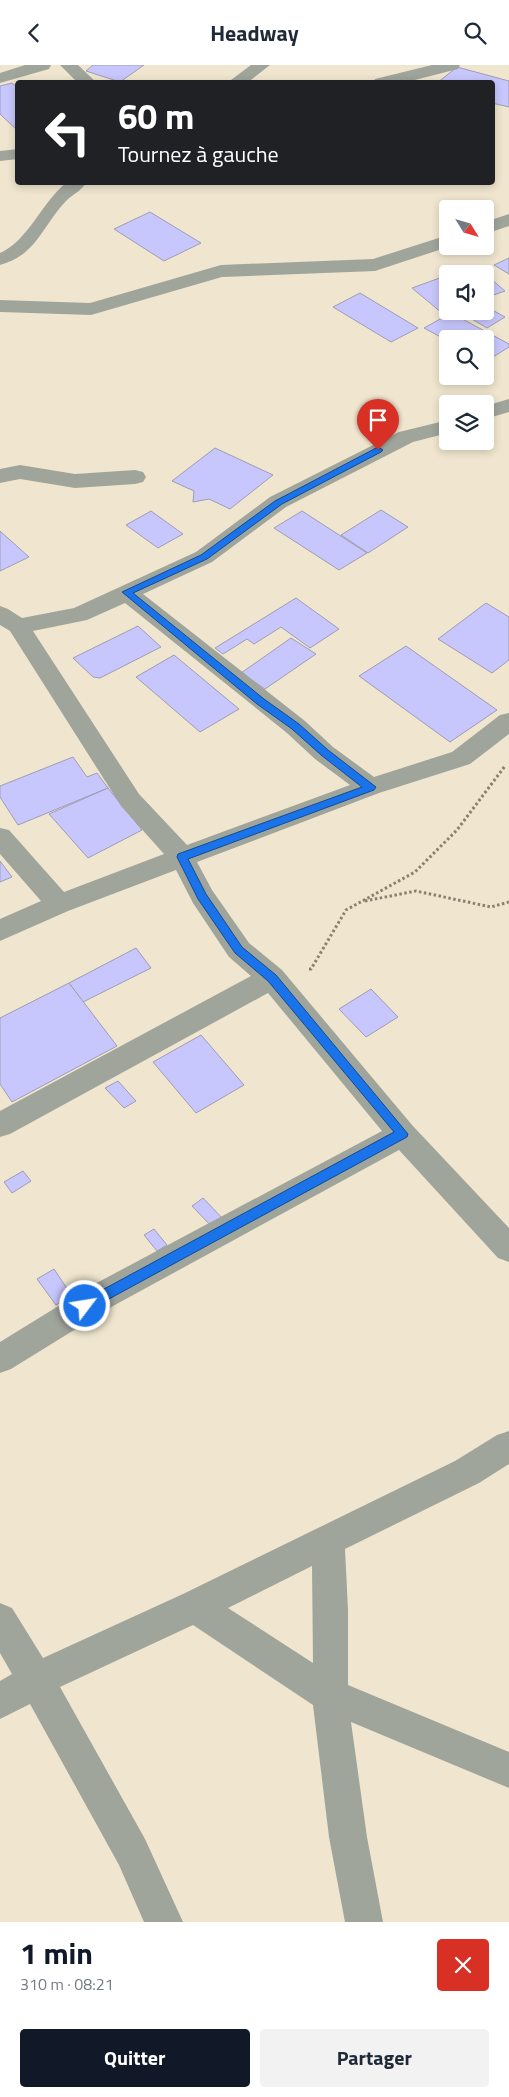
<!DOCTYPE html>
<html lang="fr">
<head>
<meta charset="utf-8">
<style>
  :root { --surface:#fff; --page:#f2f2f3; --text:#1f2937; --muted:#747a83; --accent:#111827 }
  body { margin:0; font-family:"Titillium Web",sans-serif; background:var(--page); color:var(--text); height:100vh; display:flex; flex-direction:column; font-size:19px; white-space:nowrap }
  * { box-sizing:border-box; margin:0 }
  p { font-size:16px; color:var(--muted) }
  .icon { flex:none; width:28px; height:28px; fill:none; stroke:currentColor; stroke-width:2; stroke-linecap:round; stroke-linejoin:round }
  .map { position:relative; height:1857px; overflow:hidden }
  .panel { display:flex; flex-direction:column; background:var(--surface); flex:1 }
  .panel>* { flex:none }
  .guide { position:absolute; left:15px; top:15px; width:480px; height:105px; border-radius:5px; box-shadow:0 2px 8px #0003; background:#202124; color:#fff; overflow:hidden }
  .needle { width:32px; rotate:127deg }
  .tools { position:absolute; left:439px; top:135px; display:grid; gap:10px }
  .tools a { display:grid; place-items:center; width:55px; height:55px; border-radius:5px; background:var(--surface); box-shadow:0 2px 8px #0003; font-size:25px }
  .pin { position:absolute; display:grid; place-items:center; width:42px; height:42px; color:#fff; margin:-51px -21px; border-radius:50% 50% 50% 0; rotate:-45deg; box-shadow:0 0 5px #0007 }
  .pin .icon { rotate:45deg }
  .me { position:absolute; width:55px; margin:-28px; rotate:59deg; stroke-linejoin:round; filter:drop-shadow(0 0 4px #0008) }
  .turn { display:flex; align-items:center; gap:18px; height:105px; padding:0 20px; font-size:22px }
  .turn .icon { width:65px; height:65px; stroke-width:2.5 }
  .turn b { display:block; font-size:35px; line-height:42px }
  .round { display:grid; place-items:center; flex:none; width:52px; height:52px; border-radius:5px; background:var(--page) }
  .headline { display:flex; align-items:center; justify-content:space-between; height:85px; padding:0 20px }
  h1 { font-size:30px; font-weight:700; line-height:38px; color:var(--accent) }
  .cta { display:flex; gap:10px; margin-top:auto; padding:10px 20px }
  .cta a { flex:1; height:58px; border-radius:5px; background:var(--accent); color:#fff; font-size:20px; font-weight:700; line-height:58px; text-align:center }
  .cta a+a { background:var(--page); color:var(--text) }
  header { display:flex; justify-content:space-between; align-items:center; height:65px; padding:0 20px; background:var(--surface); font-size:22px; font-weight:700 }
  .map>svg:first-child { display:block }
  .building { fill:#c8c7fd; stroke:#9d9db3 }
  .lines { fill:none; stroke-linecap:round; stroke-linejoin:round }
  .path { stroke:#888171; stroke-width:3; stroke-dasharray:2.5 2.5; stroke-linecap:butt }
  .minor { fill:#a0a59c; fill-rule:evenodd }
  .route { fill:#1a73e8; stroke:#114b97 }
</style>
</head>
<body>
<header><svg class="icon" aria-label="back" viewBox="0 0 24 24"><path d="M15 5l-7 7 7 7"/></svg>Headway<svg class="icon" aria-label="search" viewBox="0 0 24 24"><circle cx="10" cy="10" r="6"/><path d="M15 15l6 6"/></svg></header>
<div class="map">
<svg width="509" height="1857" viewBox="0 0 509 1857">
  <rect width="100%" height="100%" fill="#f0e6cf"/>
  <g class="building">
    <path d="M 93,0 L 144,0 L 120,17 L 86,6 Z"/>
    <path d="M 457,2 L 509,16 L 509,42 L 492,38 L 492,18 L 437,18 Z"/>
    <path d="M 12,18 L 18,23 L 18,66 L 0,49 L 0,21 Z"/>
    <path d="M 150,147 L 201,178 L 164,196 L 114,164 Z"/>
    <path d="M 509,193 L 509,209 L 494,200 Z"/>
    <path d="M 475,201 L 484,209 L 452,209 Z"/>
    <path d="M 485,209 L 505,226 L 485,233 Z"/>
    <path d="M 448,210 L 448,246 L 442,248 L 412,223 Z"/>
    <path d="M 360,228 L 418,263 L 391,277 L 333,242 Z"/>
    <path d="M 485,241 L 505,252 L 487,263 L 465,250 L 471,246 L 485,246 Z"/>
    <path d="M 451,248 L 509,279 L 509,282 L 485,297 L 485,274 L 448,274 L 448,276 L 424,263 Z"/>
    <path d="M 215,383 L 273,410 L 230,444 L 209,434 L 193,437 L 194,426 L 172,416 Z"/>
    <path d="M 381,445 L 408,462 L 368,488 L 341,470 Z"/>
    <path d="M 151,446 L 183,469 L 158,483 L 126,460 Z"/>
    <path d="M 302,446 L 367,488 L 339,505 L 274,463 Z"/>
    <path d="M 0,466 L 29,492 L 0,506 Z"/>
    <path d="M 296,533 L 339,564 L 310,583 L 281,562 L 254,579 L 247,574 L 223,589 L 215,583 Z"/>
    <path d="M 486,538 L 509,552 L 509,595 L 492,608 L 438,574 Z"/>
    <path d="M 138,561 L 161,582 L 100,613 L 93,612 L 73,593 Z"/>
    <path d="M 291,573 L 316,589 L 265,624 L 241,608 Z"/>
    <path d="M 406,581 L 497,645 L 450,677 L 359,611 Z"/>
    <path d="M 174,590 L 239,644 L 200,667 L 136,612 Z"/>
    <path d="M 73,692 L 87,712 L 97,708 L 108,723 L 18,760 L 0,732 L 0,721 Z"/>
    <path d="M 108,723 L 142,765 L 88,793 L 49,749 Z"/>
    <path d="M 0,796 L 12,812 L 0,817 Z"/>
    <path d="M 136,883 L 151,903 L 83,937 L 69,918 Z"/>
    <path d="M 69,918 L 117,981 L 12,1037 L 0,1019 L 0,953 Z"/>
    <path d="M 371,924 L 398,952 L 366,972 L 339,944 Z"/>
    <path d="M 201,970 L 244,1020 L 196,1048 L 153,997 Z"/>
    <path d="M 118,1016 L 136,1036 L 124,1043 L 105,1023 Z"/>
    <path d="M 23,1106 L 31,1116 L 12,1128 L 4,1117 Z"/>
    <path d="M 203,1133 L 224,1155 L 213,1163 L 192,1141 Z"/>
    <path d="M 154,1164 L 167,1180 L 157,1186 L 144,1170 Z"/>
    <path d="M 54,1204 L 72,1231 L 56,1240 L 37,1214 Z"/>
  </g>
  <g class="lines">
    <g class="path">
      <path d="M 365,836 L 416,826 L 491,842 L 509,837"/>
      <path d="M 309,904 L 311,904 L 346,845 L 415,807 L 457,765 L 505,701"/>
    </g>
    <g class="minor">
      <path d="M 25,0 L 51,0 L 49,4 L 0,18 L 0,8 Z"/>
      <path d="M 60,0 L 78,0 L 97,18 L 78,18 Z"/>
      <path d="M 251,0 L 270,0 L 247,18 L 227,18 Z"/>
      <path d="M 432,0 L 460,0 L 458,4 L 403,18 L 373,18 L 375,14 Z"/>
      <path d="M 18,84 L 18,94 L 0,96 L 0,86 Z"/>
      <path d="M 66,118 L 86,118 C 81,126 72,130 66,136 C 42,161 37,190 0,200 L 0,188 C 28,176 42,137 66,118 Z"/>
      <path d="M 509,149 L 509,161 L 485,169 L 485,157 Z"/>
      <path d="M 448,170 L 448,181 L 451,181 L 375,206 L 222,212 L 91,250 L 0,247 L 0,235 L 90,238 L 221,200 L 373,194 Z"/>
      <path d="M 509,334 L 509,347 L 485,354 L 485,341 Z"/>
      <path d="M 448,355 L 448,368 L 413,377 L 286,442 L 212,497 L 143,529 L 305,656 L 333,682 L 374,712 L 452,687 L 500,650 L 509,648 L 509,669 L 470,699 L 379,728 L 197,797 L 212,825 L 249,878 L 282,905 L 412,1060 L 509,1163 L 509,1197 L 498,1193 L 399,1085 L 113,1241 L 11,1304 L 0,1308 L 0,1277 L 91,1221 L 382,1066 L 268,928 L 10,1069 L 0,1072 L 0,1046 L 251,911 L 229,892 L 193,838 L 176,805 L 68,846 L 0,876 L 0,854 L 41,836 L 0,789 L 0,763 L 9,765 L 64,827 L 164,789 L 121,741 L 10,566 L 0,560 L 0,541 L 8,544 L 22,553 L 74,543 L 196,487 L 270,432 L 399,367 ZM 125,538 L 287,668 L 315,694 L 350,720 L 187,780 L 139,729 L 33,566 L 87,555 Z"/>
      <path d="M 20,400 L 75,409 L 135,405 L 143,407 L 146,412 L 143,417 L 135,419 L 75,423 L 20,414 L 0,418 L 0,404 Z"/>
      <path d="M 509,1366 L 509,1399 L 479,1418 L 345,1484 L 348,1545 L 348,1620 L 509,1687 L 509,1723 L 351,1657 L 367,1772 L 383,1857 L 345,1857 L 329,1772 L 313,1640 L 193,1560 L 60,1622 L 145,1774 L 183,1857 L 144,1857 L 119,1800 L 30,1639 L 0,1654 L 0,1616 L 12,1609 L 0,1588 L 0,1538 L 12,1543 L 43,1593 L 183,1529 L 455,1396 L 497,1370 ZM 312,1501 L 313,1598 L 228,1543 Z"/>
    </g>
  </g>
  <path class="route" d="M 378,382 L 383,385 L 381,387 L 282,439 L 207,494 L 133,528 L 264,634 L 299,659 L 328,685 L 376,722 L 374,725 L 188,794 L 206,829 L 242,882 L 276,910 L 408,1069 L 407,1072 L 85,1247 L 80,1245 L 78,1241 L 80,1237 L 394,1067 L 268,916 L 235,888 L 198,834 L 177,792 L 178,789 L 362,722 L 321,690 L 292,664 L 257,639 L 122,527 L 201,490 L 275,436 Z"/>
</svg>
<div class="tools">
<a><svg class="needle" viewBox="-14 -14 28 28"><path d="M0-13l5 13h-10z" fill="#e53935"/><path d="M0 13l5-13h-10z" fill="#747a83"/></svg></a>
<a><svg class="icon" aria-label="sound" viewBox="0 0 24 24"><path d="M4 9h4l5-4v14l-5-4H4zM17 9q2 3 0 6"/></svg></a>
<a><svg class="icon" aria-label="search" viewBox="0 0 24 24"><circle cx="10" cy="10" r="6"/><path d="M15 15l6 6"/></svg></a>
<a><svg class="icon" aria-label="layers" viewBox="0 0 24 24"><path d="M12 4l9 5-9 5-9-5zM3 14l9 5 9-5"/></svg></a>
</div>
<div class="pin" style="left:378px;top:385px;background:#d93025"><svg class="icon" aria-label="arrive" viewBox="0 0 24 24"><path d="M6 21V4h12l-3 4 3 4H6"/></svg></div>
<svg class="me" style="left:85px;top:1241px" viewBox="-20 -20 40 40"><circle r="17" fill="#1a73e8" stroke="#fff" stroke-width="3"/><path d="M0-11L8 9 0 5-8 9z" fill="#fff"/></svg>
<div class="guide">
<div class="turn"><svg class="icon" aria-label="left" viewBox="0 0 24 24"><path d="M17 20v-9H6M10 6l-5 5 5 5"/></svg><div><b>60 m</b>Tournez à gauche</div></div>
</div>
</div>
<section class="panel">
<div class="headline"><div><h1>1 min</h1><p>310 m · 08:21</p></div><a class="round" style="background:#d93025;color:#fff"><svg class="icon" aria-label="close" viewBox="0 0 24 24"><path d="M6 6l12 12M18 6L6 18"/></svg></a></div>
<div class="cta"><a>Quitter</a><a>Partager</a></div>
</section>
</body>
</html>
